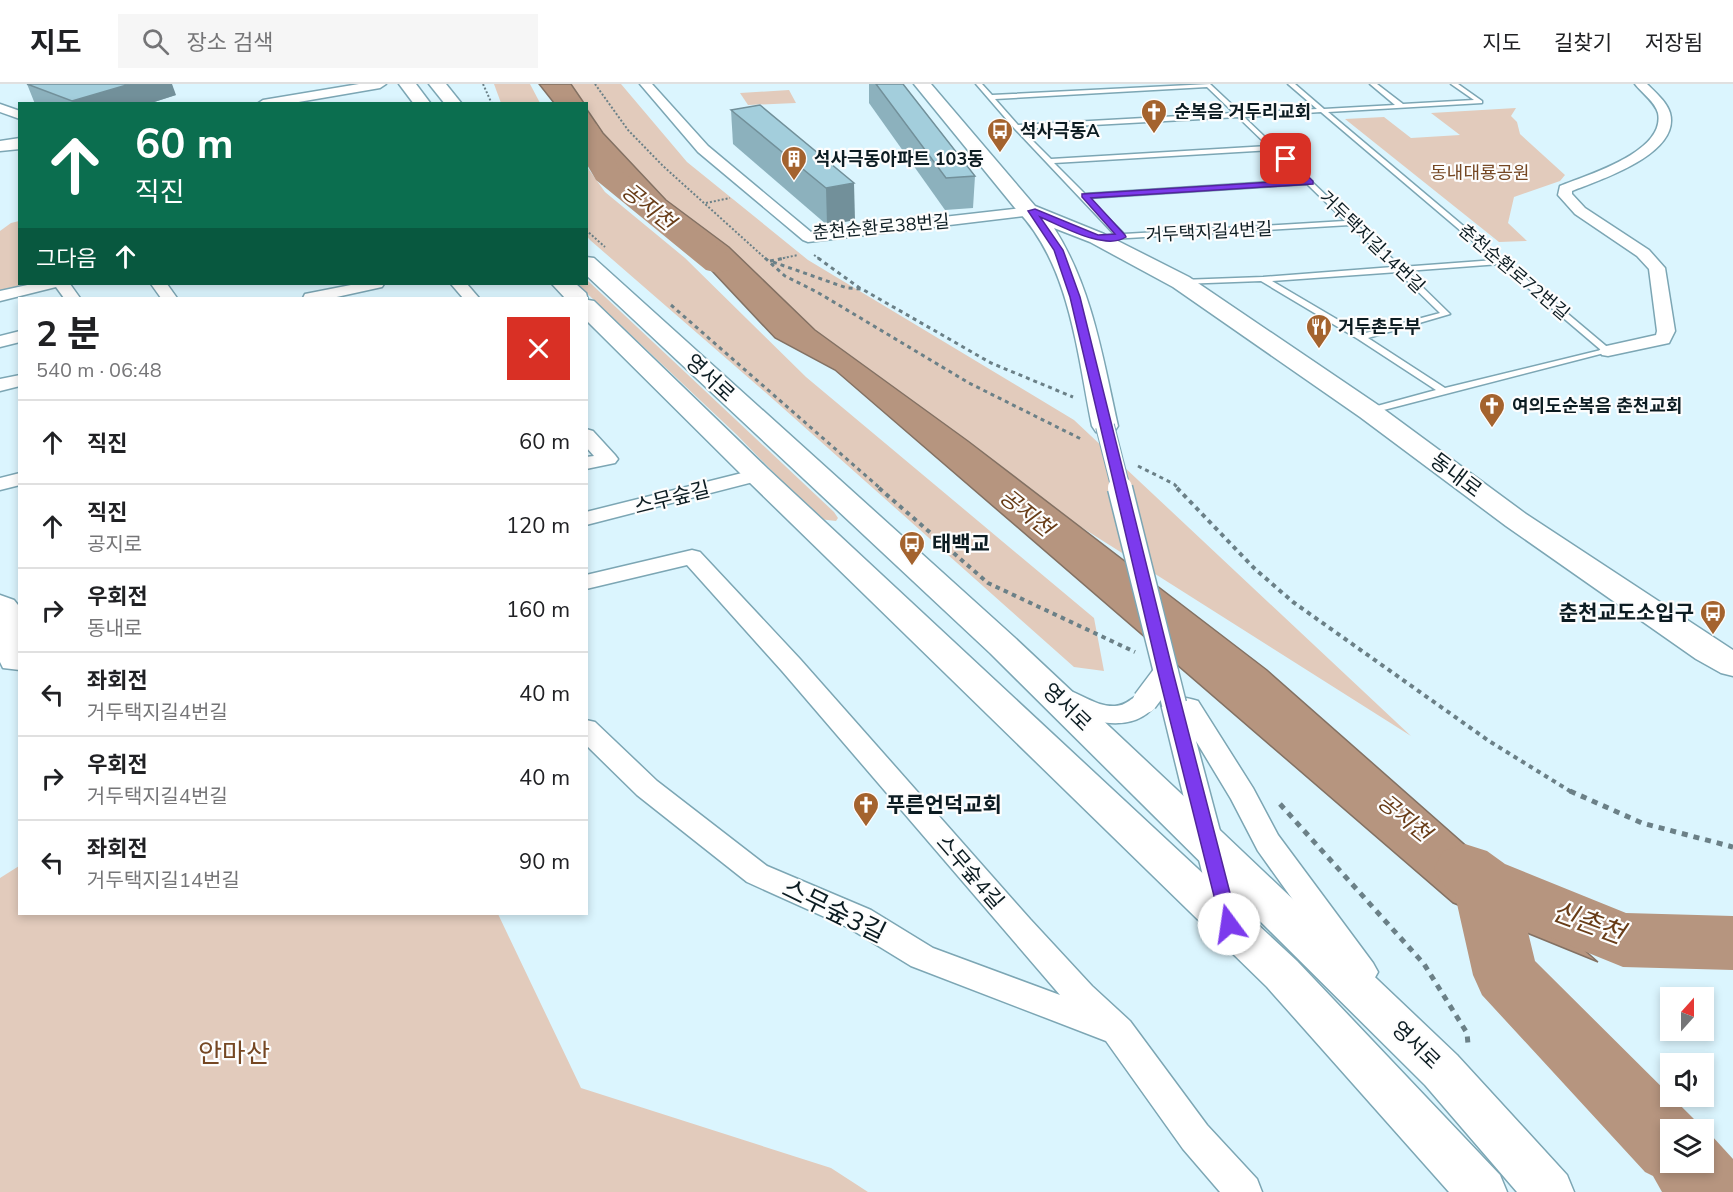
<!DOCTYPE html>
<html lang="ko">
<head>
<meta charset="utf-8">
<style>
  :root { --surface:#fff; --page:#f6f6f6; --text:#202124; --muted:#757577; --line:#e0e0e0 }
  body { margin:0; font-family:"Nunito Sans","Noto Sans KR",sans-serif; background:var(--page); color:var(--text); height:100vh; display:flex; flex-direction:column; font-size:22px; white-space:nowrap }
  * { box-sizing:border-box; margin:0 }
  p { font-size:20px; color:var(--muted) }
  .icon { flex:none; width:33px; height:33px; fill:none; stroke:currentColor; stroke-width:2; stroke-linecap:round; stroke-linejoin:round }
  .map { position:relative; flex:1; overflow:hidden }
  .panel { position:absolute; left:18px; top:213px; width:570px; height:618px; display:flex; flex-direction:column; background:var(--surface); border-radius:0px; box-shadow:0 3px 9px #0003 }
  .panel>* { flex:none }
  .guide { position:absolute; left:18px; top:18px; width:570px; height:183px; border-radius:0px; box-shadow:0 3px 9px #0003; background:#0b6e4f; color:#fff; overflow:hidden }
  .needle { width:39px; rotate:21deg }
  .fabs { position:absolute; left:1660px; top:903px; display:grid; gap:12px }
  .fabs a { display:grid; place-items:center; width:54px; height:54px; border-radius:0px; background:var(--surface); box-shadow:0 3px 9px #0003; font-size:30px }
  .pin { position:absolute; display:grid; place-items:center; width:51px; height:51px; color:#fff; margin:-26px; border-radius:12px; box-shadow:0 3px 9px #0006 }
  .me { position:absolute; width:66px; margin:-33px; rotate:346deg; stroke-linejoin:round; filter:drop-shadow(0 0 4px #0008) }
  .turn { display:flex; align-items:center; gap:21px; height:126px; padding:0 18px; font-size:27px }
  .turn .icon { width:78px; height:78px; stroke-width:2.5 }
  .turn b { display:block; font-size:42px; line-height:51px }
  .then { display:flex; align-items:center; height:57px; padding:0 18px; background:#0003; gap:12px; font-size:22px }
  .round { display:grid; place-items:center; flex:none; width:63px; height:63px; border-radius:0px; background:var(--page) }
  .head { display:flex; align-items:center; justify-content:space-between; height:102px; padding:0 18px }
  h1 { font-size:36px; font-weight:700; line-height:45px }
  ul { padding:0; list-style:none }
  li { display:flex; align-items:center; gap:18px; height:84px; padding:0 18px; border-top:2px solid var(--line) }
  li div { flex:1 }
  li b { display:block; font-size:22px }
  li em { font-style:normal }
  header { display:flex; align-items:center; gap:36px; box-sizing:border-box; height:84px; padding:0 30px; background:var(--surface); border-bottom:2px solid var(--line) }
  header strong { font-size:28px }
  nav { display:flex; gap:33px; margin-inline-start:auto; font-size:21px }
  .search { width:420px; height:54px; background:var(--page); display:flex; align-items:center; gap:15px; box-sizing:border-box; padding:0 21px; border-radius:0px; color:var(--muted); font-size:22px }
  .map>svg:first-child { display:block }
  .green { fill:#e2cbbc }
  .water { fill:#b6957f; stroke:#837163; stroke-width:1.5 }
  .lines { fill:none; stroke-linecap:round; stroke-linejoin:round }
  .river { fill:#b6957f; fill-rule:evenodd }
  .lane-casing { stroke:#7ca6b4; stroke-width:3 }
  .street-casing { stroke:#7ca6b4; stroke-width:3 }
  .secondary-casing { stroke:#7ca6b4; stroke-width:3 }
  .path-far3 { stroke:#6b8087; stroke-width:2; stroke-dasharray:2 2; stroke-linecap:butt }
  .path-far2 { stroke:#6b8087; stroke-width:3; stroke-dasharray:4 4; stroke-linecap:butt }
  .path-far1 { stroke:#6b8087; stroke-width:4; stroke-dasharray:4.5 4.5; stroke-linecap:butt }
  .path { stroke:#6b8087; stroke-width:5; stroke-dasharray:6 6; stroke-linecap:butt }
  .lane { fill:#fff; fill-rule:evenodd }
  .street { fill:#fff; fill-rule:evenodd }
  .secondary { fill:#fff; fill-rule:evenodd }
  .street-bridge-far1-casing { stroke:#7ca6b4; stroke-width:20; stroke-linecap:butt }
  .street-bridge-casing { stroke:#7ca6b4; stroke-width:27; stroke-linecap:butt }
  .street-bridge-far1 { stroke:#fff; stroke-width:18 }
  .street-bridge { stroke:#fff; stroke-width:24 }
  .wall { fill:#8cb1bd }
  .shaded-wall { fill:#72909a }
  .building { fill:#a3cedc; stroke:#72909a; stroke-width:1.5 }
  .route { fill:#7c3aed; stroke:#51269a; stroke-width:1.5 }
  .labels { text-anchor:middle; dominant-baseline:central; stroke-width:4.5; stroke-linejoin:round; paint-order:stroke }
  .far-poi-label { font-size:18px; font-weight:bold; fill:#0c1c22; stroke:#fdfdfd; text-anchor:start }
  .far-park-label { font-size:18px; fill:#754723; stroke:#fdfdfd }
  .far-street-label { font-size:18px; fill:#0c1c22; stroke:#fdfdfd }
  .street-label { font-size:21px; fill:#0c1c22; stroke:#fdfdfd }
  .poi-label { font-size:21px; font-weight:bold; fill:#0c1c22; stroke:#fdfdfd; text-anchor:start }
  .water-label { font-size:22px; font-style:italic; fill:#683c17; stroke:#fdfdfd }
  .near-street-label { font-size:26px; fill:#0c1c22; stroke:#fdfdfd }
  .near-park-label { font-size:26px; fill:#754723; stroke:#fdfdfd }
  .near-water-label { font-size:27px; font-style:italic; fill:#683c17; stroke:#fdfdfd }
</style>
</head>
<body>
<header>
<strong>지도</strong>
<div class="search"><svg class="icon" aria-label="search" viewBox="0 0 24 24"><circle cx="10" cy="10" r="6"/><path d="M15 15l6 6"/></svg>장소 검색</div>
<nav><a>지도</a><a>길찾기</a><a>저장됨</a></nav>
</header>
<div class="map">
<svg width="1733" height="1108" viewBox="0 0 1733 1108">
  <rect width="100%" height="100%" fill="#dbf5fe"/>
  <g class="green">
    <path d="M 494,0 L 530,0 L 540,19 L 501,19 Z"/>
    <path d="M 571,0 L 621,0 L 687,78 L 808,176 L 1074,336 L 1411,652 L 920,341 L 750,205 L 602,49 L 587,24 L 586,20 L 584,19 Z"/>
    <path d="M 789,6 L 796,19 L 748,21 L 740,9 Z"/>
    <path d="M 1516,24 L 1511,32 L 1517,38 L 1520,50 L 1565,91 L 1560,97 L 1514,113 L 1508,139 L 1527,157 L 1499,158 L 1345,35 L 1384,33 L 1411,54 L 1460,51 L 1431,29 Z"/>
    <path d="M 587,83 L 605,108 L 685,174 L 806,293 L 1094,534 L 1104,587 L 1074,583 L 765,308 L 590,156 L 586,151 Z"/>
    <path d="M 19,137 L 20,200 L 36,200 L 0,207 L 0,147 L 11,139 Z"/>
    <path d="M 587,196 L 834,428 L 838,434 L 836,437 L 819,435 L 737,351 L 577,200 L 586,200 Z"/>
    <path d="M 19,782 L 20,830 L 498,830 L 581,1004 L 831,1084 L 868,1108 L 0,1108 L 0,794 Z"/>
  </g>
  <g class="water">
    <path d="M 539,0 L 571,0 L 584,19 L 554,19 Z"/>
    <path d="M 586,24 L 603,49 L 666,116 L 729,163 L 815,246 L 968,357 L 1267,586 L 1598,878 L 1453,819 L 835,286 L 775,254 L 587,54 Z"/>
  </g>
  <g class="lines">
    <g class="river">
      <path d="M 586,38 L 596,40 L 600,46 L 619,85 L 730,172 L 735,179 L 730,186 L 718,189 L 706,186 L 596,96 L 586,79 Z"/>
      <path d="M 1465,760 L 1487,767 L 1505,780 L 1626,829 L 1733,832 L 1733,886 L 1623,883 L 1527,844 L 1535,877 L 1697,1038 L 1701,1046 L 1671,1046 L 1671,1078 L 1704,1078 L 1704,1049 L 1712,1052 L 1733,1075 L 1733,1108 L 1662,1108 L 1653,1092 L 1645,1088 L 1482,911 L 1473,891 L 1455,811 L 1443,801 L 1434,784 L 1443,767 Z"/>
    </g>
    <defs>
      <path id="lane" d="M 976,0 L 982,0 L 992,11 L 1210,0 L 1241,29 L 1317,25 L 1288,0 L 1295,0 L 1324,25 L 1395,21 L 1370,0 L 1377,0 L 1403,20 L 1474,16 L 1451,0 L 1458,0 L 1482,17 L 1482,19 L 1328,28 L 1612,267 L 1372,329 L 1366,329 L 1366,325 L 1436,306 L 1358,255 L 1261,197 L 1181,200 L 1177,198 L 1181,196 L 1263,193 L 1393,183 L 1350,141 L 1094,156 L 1093,154 L 1097,152 L 1115,151 L 1014,44 ZM 1207,3 L 1234,29 L 1018,41 L 995,15 ZM 1321,28 L 1495,176 L 1401,183 L 1244,33 ZM 1238,33 L 1268,62 L 1051,75 L 1021,45 ZM 1272,66 L 1303,96 L 1085,110 L 1054,79 ZM 1307,100 L 1345,137 L 1124,150 L 1088,114 ZM 1500,180 L 1601,266 L 1445,304 L 1368,254 L 1450,230 L 1406,187 ZM 1398,188 L 1440,229 L 1362,250 L 1272,197 Z"/>
      <g id="street">
        <path d="M 359,0 L 386,0 L 380,4 L 287,20 L 257,20 L 263,16 Z"/>
        <path d="M 640,0 L 652,0 L 708,62 L 811,148 L 1032,123 L 1039,127 L 1032,131 L 808,158 L 803,156 L 698,68 Z"/>
        <path d="M 1635,0 L 1647,0 C 1655,8 1667,18 1670,29 C 1681,70 1600,96 1572,107 L 1572,110 L 1585,124 L 1649,166 L 1665,184 L 1675,247 L 1669,259 L 1608,272 L 1602,271 L 1599,267 L 1602,263 L 1656,251 L 1657,247 L 1649,185 L 1637,172 L 1575,130 L 1558,111 L 1560,102 C 1587,91 1666,68 1658,29 C 1655,18 1642,9 1635,0 Z"/>
        <path d="M 0,20 L 20,27 L 20,35 L 0,28 Z"/>
        <path d="M 32,200 L 70,200 L 80,214 L 64,214 L 56,203 L 0,217 L 0,207 Z"/>
        <path d="M 151,200 L 167,200 L 177,214 L 161,214 Z"/>
        <path d="M 356,200 L 384,200 L 382,203 L 332,214 L 303,214 L 305,210 Z"/>
        <path d="M 451,200 L 467,200 L 479,214 L 463,214 Z"/>
        <path d="M 20,247 L 20,258 L 0,263 L 0,252 Z"/>
        <path d="M 20,291 L 20,302 L 0,307 L 0,295 Z"/>
        <path d="M 586,345 L 593,347 L 615,371 L 618,375 L 615,379 L 586,385 L 586,373 L 594,372 L 586,363 Z"/>
        <path d="M 758,385 L 765,387 L 768,391 L 765,395 L 586,441 L 586,428 Z"/>
        <path d="M 20,389 L 20,401 L 0,406 L 0,394 Z"/>
        <path d="M 692,466 L 700,468 L 800,575 L 1030,835 L 1092,902 L 1130,937 L 1207,1041 L 1257,1095 L 1262,1108 L 1220,1108 L 1183,1065 L 1106,957 L 911,882 L 849,844 L 747,798 L 637,711 L 586,661 L 586,636 L 595,638 L 657,697 L 767,782 L 871,826 L 933,864 L 1060,911 L 782,587 L 687,481 L 586,505 L 586,491 Z"/>
        <path d="M 0,511 L 14,516 L 18,521 L 20,586 L 3,584 L 0,578 Z"/>
        <path d="M 1062,604 C 1080,609 1096,623 1115,622 C 1133,621 1133,605 1154,611 L 1158,617 C 1139,648 1100,641 1072,629 C 1063,625 1054,622 1049,613 L 1053,607 Z"/>
        <path d="M 1174,611 C 1183,614 1189,614 1198,617 L 1253,704 L 1278,751 L 1373,879 L 1378,888 L 1373,897 L 1362,901 L 1351,897 L 1258,767 L 1231,715 L 1196,657 L 1244,837 L 1240,846 L 1229,849 L 1218,846 L 1214,837 L 1161,620 L 1165,614 Z"/>
      </g>
      <g id="secondary">
        <path d="M 399,0 L 416,0 L 431,20 L 414,20 Z"/>
        <path d="M 429,0 L 446,0 L 462,20 L 445,20 Z"/>
        <path d="M 914,0 L 931,0 L 1035,122 L 1104,150 L 1189,193 L 1378,321 L 1526,430 L 1733,566 L 1733,592 L 1721,589 L 1696,575 L 1506,442 L 1360,333 L 1173,203 L 1090,158 L 1054,144 C 1092,203 1103,275 1118,342 L 1114,348 L 1105,350 L 1096,348 L 1092,342 C 1077,269 1070,179 1015,124 Z"/>
        <path d="M 20,54 L 20,65 L 0,67 L 0,57 Z"/>
        <path d="M 586,173 L 594,174 L 1014,553 L 1223,749 L 1457,971 L 1567,1091 L 1574,1108 L 1517,1108 L 1425,1001 L 990,569 L 586,191 Z"/>
        <path d="M 552,200 L 576,200 L 586,209 L 588,216 L 594,217 L 768,385 L 1297,877 L 1500,1091 L 1507,1108 L 1449,1108 L 1267,903 L 748,397 L 586,236 L 586,214 L 565,214 Z"/>
      </g>
    </defs>
    <use href="#lane" class="lane-casing"/>
    <use href="#street" class="street-casing"/>
    <use href="#secondary" class="secondary-casing"/>
    <g class="path-far3">
      <path d="M 483,0 L 492,20"/>
      <path d="M 595,0 L 628,46 L 663,82 L 766,175"/>
      <path d="M 706,119 L 730,114"/>
      <path d="M 586,146 L 605,163"/>
      <path d="M 814,171 L 820,175"/>
      <path d="M 779,175 L 798,171"/>
    </g>
    <g class="path-far2">
      <path d="M 765,174 L 785,192 L 817,208 L 969,299 L 1083,356"/>
      <path d="M 818,174 L 861,205"/>
      <path d="M 770,177 L 786,174"/>
      <path d="M 773,178 L 847,204 L 862,205 L 991,279 L 1073,313"/>
      <path d="M 671,221 L 881,405"/>
      <path d="M 1138,382 L 1174,400 L 1179,405"/>
    </g>
    <g class="path-far1">
      <path d="M 879,404 L 988,499 L 1135,568"/>
      <path d="M 1177,404 L 1255,485 L 1293,518 L 1489,657 L 1573,709"/>
    </g>
    <g class="path">
      <path d="M 1570,707 L 1642,739 L 1733,763"/>
      <path d="M 1280,720 L 1424,880 L 1467,949 L 1468,960"/>
    </g>
    <use href="#lane" class="lane"/>
    <use href="#street" class="street"/>
    <use href="#secondary" class="secondary"/>
    <defs>
      <path id="street-bridge-far1" d="M 1105,342 L 1121,405"/>
      <g id="street-bridge">
        <path d="M 1120,404 L 1174,620"/>
        <path d="M 1145,617 L 1166,589"/>
      </g>
    </defs>
    <use href="#street-bridge-far1" class="street-bridge-far1-casing"/>
    <use href="#street-bridge" class="street-bridge-casing"/>
    <use href="#street-bridge-far1" class="street-bridge-far1"/>
    <use href="#street-bridge" class="street-bridge"/>
  </g>
  <g class="wall">
    <path d="M 27,0 L 176,11 L 148,20 L 35,20 Z"/>
    <path d="M 869,0 L 903,0 L 975,92 L 973,124 L 945,126 L 869,19 Z"/>
    <path d="M 760,21 L 855,136 L 827,141 L 733,60 L 731,26 Z"/>
  </g>
  <g class="shaded-wall">
    <path d="M 130,0 L 172,0 L 176,11 L 148,20 L 74,20 L 72,17 Z"/>
    <path d="M 854,99 L 855,136 L 827,141 L 826,104 Z"/>
  </g>
  <g class="building">
    <path d="M 27,0 L 130,0 L 72,17 Z"/>
    <path d="M 876,0 L 903,0 L 975,92 L 946,94 Z"/>
    <path d="M 760,21 L 854,99 L 826,104 L 731,26 Z"/>
  </g>
  <path class="route" d="M 1284,74 L 1289,74 L 1313,97 L 1313,100 L 1091,114 L 1125,151 L 1126,153 C 1105,167 1062,142 1040,133 L 1063,166 L 1080,213 L 1173,588 L 1238,840 L 1235,845 L 1229,847 L 1223,845 L 1221,840 L 1158,588 L 1070,213 L 1054,166 L 1028,127 L 1035,125 L 1098,151 L 1115,150 L 1082,113 L 1082,110 L 1303,96 L 1284,77 Z"/>
  <defs>
    <symbol id="church-pin" viewBox="-11 -11 22 30"><path d="M0 17L-7.5 6A9.5 9.5 0 1 1 7.5 6Z" fill="#a4632e" stroke="#fdfdfd"/><path d="M-1.2-6h2.4v3.5h3.3v2.4h-3.3V6h-2.4V-.1h-3.3v-2.4h3.3Z" fill="#fff"/></symbol>
    <symbol id="bus-pin" viewBox="-11 -11 22 30"><path d="M0 17L-7.5 6A9.5 9.5 0 1 1 7.5 6Z" fill="#a4632e" stroke="#fdfdfd"/><path d="M-5-6H5V4H4V6H2V4H-2V6H-4V4H-5ZM-3.5-4V0h7V-4ZM-3.5 1.2v1.5H-2V1.2ZM2 1.2v1.5H3.5V1.2Z" fill="#fff"/></symbol>
    <symbol id="building-pin" viewBox="-11 -11 22 30"><path d="M0 17L-7.5 6A9.5 9.5 0 1 1 7.5 6Z" fill="#a4632e" stroke="#fdfdfd"/><path d="M-4-6H4V6H1V3H-1V6H-4ZM-2.5-4.3h1.7v1.8h-1.7ZM.8-4.3h1.7v1.8H.8ZM-2.5-1h1.7V.8h-1.7ZM.8-1h1.7V.8H.8Z" fill="#fff"/></symbol>
    <symbol id="restaurant-pin" viewBox="-11 -11 22 30"><path d="M0 17L-7.5 6A9.5 9.5 0 1 1 7.5 6Z" fill="#a4632e" stroke="#fdfdfd"/><path d="M-5-6h1v4h1v-4h1v4h1v-4h1v5L-1.5 .5V6h-2V.5L-5-1ZM5-6V6H3V1.5H1.5Q1.5-4 5-6Z" fill="#fff"/></symbol>
  </defs>
  <g fill-rule="evenodd">
    <use href="#church-pin" x="1139" y="13" width="30" height="40"/>
    <use href="#bus-pin" x="985" y="32" width="30" height="40"/>
    <use href="#building-pin" x="779" y="60" width="30" height="40"/>
    <use href="#restaurant-pin" x="1304" y="228" width="30" height="40"/>
    <use href="#church-pin" x="1477" y="307" width="30" height="40"/>
    <use href="#bus-pin" x="897" y="445" width="30" height="40"/>
    <use href="#bus-pin" x="1698" y="514" width="30" height="40"/>
    <use href="#church-pin" x="851" y="706" width="30" height="40"/>
  </g>
  <g class="labels">
    <g class="far-poi-label">
      <text x="1174" y="28">순복음 거두리교회</text>
      <text x="1020" y="47">석사극동A</text>
      <text x="814" y="75">석사극동아파트 103동</text>
      <text x="1338" y="243">거두촌두부</text>
      <text x="1512" y="322">여의도순복음 춘천교회</text>
    </g>
    <g class="far-park-label">
      <text x="1480" y="89">동내대룡공원</text>
    </g>
    <g class="far-street-label">
      <text transform="translate(881 143) rotate(-5)">춘천순환로38번길</text>
      <text transform="translate(1209 148) rotate(-3)">거두택지길4번길</text>
      <text transform="translate(1372 158) rotate(44)">거두택지길14번길</text>
      <text transform="translate(1514 188) rotate(40)">춘천순환로72번길</text>
    </g>
    <g class="street-label">
      <text transform="translate(710 294) rotate(43)">영서로</text>
      <text transform="translate(1456 391) rotate(37)">동내로</text>
      <text transform="translate(672 414) rotate(-14)">스무숲길</text>
      <text transform="translate(1067 623) rotate(44)">영서로</text>
      <text transform="translate(970 788) rotate(49)">스무숲4길</text>
      <text transform="translate(1416 961) rotate(44)">영서로</text>
    </g>
    <g class="poi-label">
      <text x="932" y="460">태백교</text>
      <text x="1694" y="529" text-anchor="end">춘천교도소입구</text>
      <text x="886" y="721">푸른언덕교회</text>
    </g>
    <g class="water-label">
      <text transform="translate(648 123) rotate(39)">공지천</text>
      <text transform="translate(1026 429) rotate(39)">공지천</text>
      <text transform="translate(1404 734) rotate(39)">공지천</text>
    </g>
    <g class="near-street-label">
      <text transform="translate(834 827) rotate(26)">스무숲3길</text>
    </g>
    <g class="near-park-label">
      <text x="234" y="969">안마산</text>
    </g>
    <g class="near-water-label">
      <text transform="translate(1588 839) rotate(20)">신촌천</text>
    </g>
  </g>
</svg>
<div class="fabs">
<a><svg class="needle" viewBox="-14 -14 28 28"><path d="M0-13l5 13h-10z" fill="#e53935"/><path d="M0 13l5-13h-10z" fill="#757577"/></svg></a>
<a><svg class="icon" aria-label="sound" viewBox="0 0 24 24"><path d="M4 9h4l5-4v14l-5-4H4zM17 9q2 3 0 6"/></svg></a>
<a><svg class="icon" aria-label="layers" viewBox="0 0 24 24"><path d="M12 4l9 5-9 5-9-5zM3 14l9 5 9-5"/></svg></a>
</div>
<div class="pin" style="left:1286px;top:75px;background:#d93025"><svg class="icon" aria-label="arrive" viewBox="0 0 24 24"><path d="M6 21V4h12l-3 4 3 4H6"/></svg></div>
<svg class="me" style="left:1229px;top:840px" viewBox="-20 -20 40 40"><circle r="19" fill="#fff"/><path d="M0-13L10 11 0 6-10 11z" fill="#7c3aed"/></svg>
<div class="guide">
<div class="turn"><svg class="icon" aria-label="ahead" viewBox="0 0 24 24"><path d="M12 20V5M6 11l6-6 6 6"/></svg><div><b>60 m</b>직진</div></div>
<div class="then">그다음<svg class="icon" aria-label="ahead" viewBox="0 0 24 24"><path d="M12 20V5M6 11l6-6 6 6"/></svg></div>
</div>
<section class="panel">
<div class="head"><div><h1>2 분</h1><p>540 m · 06:48</p></div><a class="round" style="background:#d93025;color:#fff"><svg class="icon" aria-label="close" viewBox="0 0 24 24"><path d="M6 6l12 12M18 6L6 18"/></svg></a></div>
<ul>
<li><svg class="icon" aria-label="ahead" viewBox="0 0 24 24"><path d="M12 20V5M6 11l6-6 6 6"/></svg><div><b>직진</b></div><em>60 m</em></li>
<li><svg class="icon" aria-label="ahead" viewBox="0 0 24 24"><path d="M12 20V5M6 11l6-6 6 6"/></svg><div><b>직진</b><p>공지로</p></div><em>120 m</em></li>
<li><svg class="icon" aria-label="right" viewBox="0 0 24 24"><path d="M7 20v-9h11M14 6l5 5-5 5"/></svg><div><b>우회전</b><p>동내로</p></div><em>160 m</em></li>
<li><svg class="icon" aria-label="left" viewBox="0 0 24 24"><path d="M17 20v-9H6M10 6l-5 5 5 5"/></svg><div><b>좌회전</b><p>거두택지길4번길</p></div><em>40 m</em></li>
<li><svg class="icon" aria-label="right" viewBox="0 0 24 24"><path d="M7 20v-9h11M14 6l5 5-5 5"/></svg><div><b>우회전</b><p>거두택지길4번길</p></div><em>40 m</em></li>
<li><svg class="icon" aria-label="left" viewBox="0 0 24 24"><path d="M17 20v-9H6M10 6l-5 5 5 5"/></svg><div><b>좌회전</b><p>거두택지길14번길</p></div><em>90 m</em></li>
</ul>
</section>
</div>
</body>
</html>
